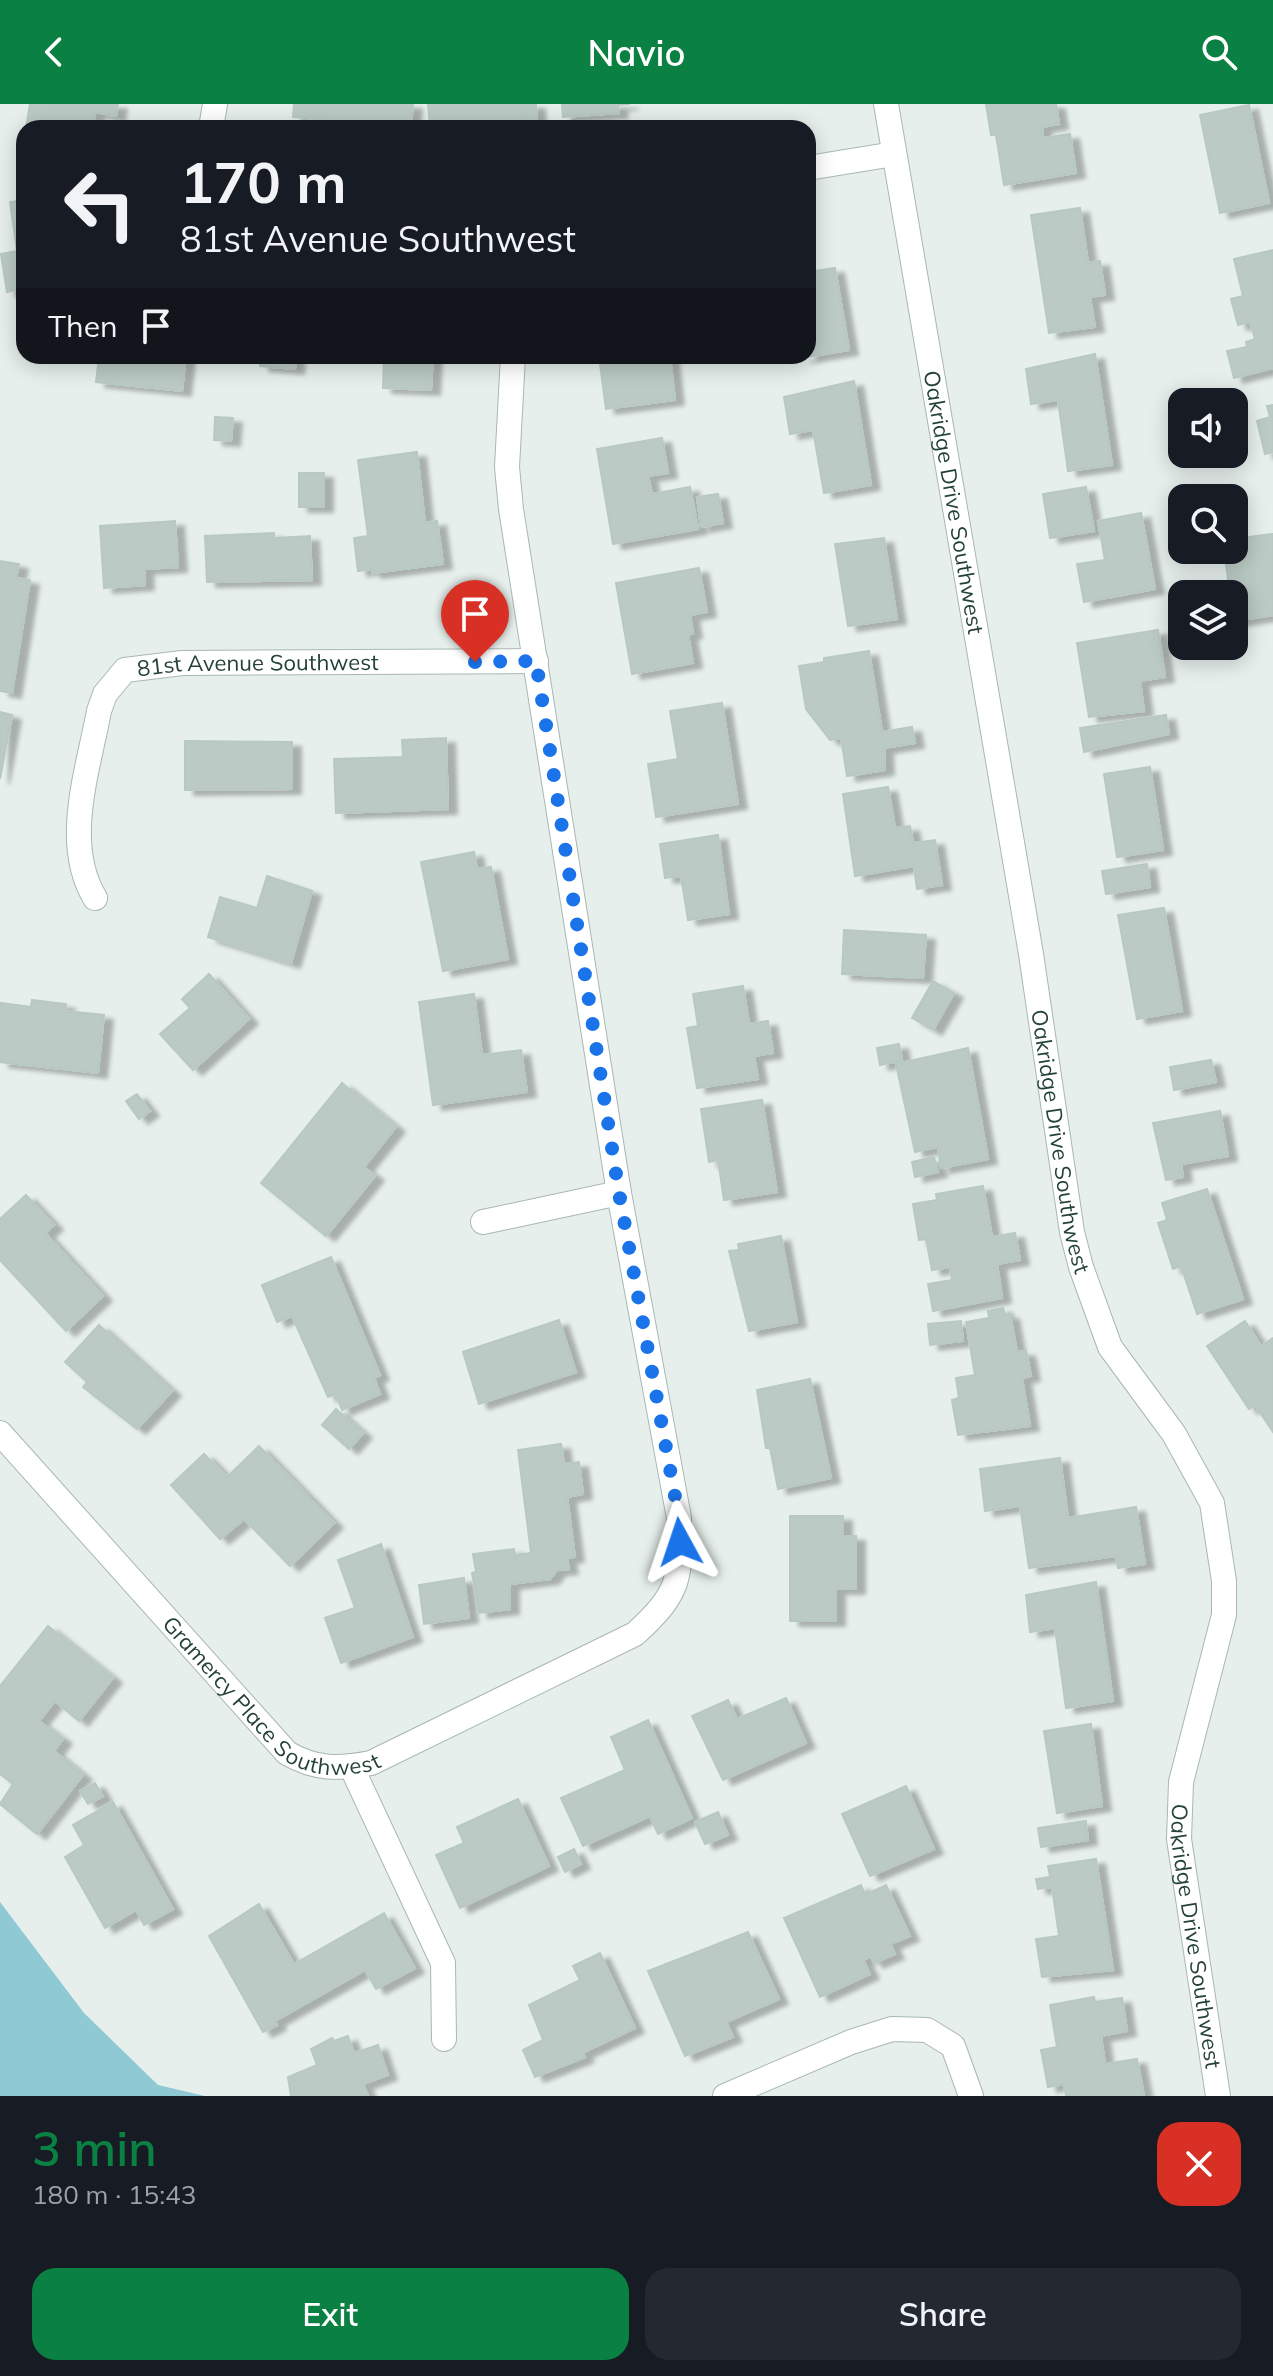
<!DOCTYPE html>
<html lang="en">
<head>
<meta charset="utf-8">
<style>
  :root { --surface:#171b24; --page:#242831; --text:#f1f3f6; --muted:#9ea1a6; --accent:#0b8043 }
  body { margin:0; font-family:Mulish,sans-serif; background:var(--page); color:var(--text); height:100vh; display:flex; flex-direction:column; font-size:30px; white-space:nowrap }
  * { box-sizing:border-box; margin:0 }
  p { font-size:26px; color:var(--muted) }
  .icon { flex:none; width:44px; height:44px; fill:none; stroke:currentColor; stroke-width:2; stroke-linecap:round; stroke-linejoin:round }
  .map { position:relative; height:1992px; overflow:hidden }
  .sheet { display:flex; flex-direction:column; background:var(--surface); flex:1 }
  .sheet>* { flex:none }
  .top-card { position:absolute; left:16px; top:16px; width:800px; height:244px; border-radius:24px; box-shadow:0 4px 20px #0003; background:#171b24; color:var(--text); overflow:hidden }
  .fabs { position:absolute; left:1168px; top:284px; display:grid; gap:16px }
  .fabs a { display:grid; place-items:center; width:80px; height:80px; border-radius:16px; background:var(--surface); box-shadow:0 4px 20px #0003; font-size:40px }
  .pin { position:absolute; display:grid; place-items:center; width:68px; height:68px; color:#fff; margin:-82px -34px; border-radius:50% 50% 50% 0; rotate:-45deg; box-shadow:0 0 8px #0007 }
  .pin .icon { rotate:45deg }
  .me { position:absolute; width:88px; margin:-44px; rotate:355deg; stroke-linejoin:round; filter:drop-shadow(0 0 6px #0008) }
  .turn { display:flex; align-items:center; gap:28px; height:168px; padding:0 32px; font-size:36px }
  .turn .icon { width:104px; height:104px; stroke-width:2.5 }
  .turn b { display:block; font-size:56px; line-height:68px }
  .then { display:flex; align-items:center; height:76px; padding:0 32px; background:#0003; gap:16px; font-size:30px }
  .round { display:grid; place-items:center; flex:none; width:84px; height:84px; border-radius:24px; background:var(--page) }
  .headline { display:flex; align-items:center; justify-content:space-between; height:136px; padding:0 32px }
  h1 { font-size:48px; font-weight:600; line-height:60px; color:var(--accent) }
  .action { display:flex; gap:16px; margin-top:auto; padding:16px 32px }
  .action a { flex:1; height:92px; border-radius:24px; background:var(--accent); color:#fff; font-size:32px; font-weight:600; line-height:92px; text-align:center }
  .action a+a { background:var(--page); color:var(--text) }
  header { display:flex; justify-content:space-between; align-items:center; height:104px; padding:0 32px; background:var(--accent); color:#fff; font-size:36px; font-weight:600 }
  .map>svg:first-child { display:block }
  .water { fill:#8ec9d4 }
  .building { fill:#bbcac4; stroke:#b8c9c2; stroke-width:2; filter:url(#shadow) }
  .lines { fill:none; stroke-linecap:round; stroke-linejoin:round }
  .minor-casing { stroke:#a8b8b2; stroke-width:26 }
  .minor { stroke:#fff; stroke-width:24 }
  .route { stroke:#1a73e8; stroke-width:14; stroke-dasharray:0 25.2 }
  .labels { text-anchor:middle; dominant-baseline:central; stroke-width:7; stroke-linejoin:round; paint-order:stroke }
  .street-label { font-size:22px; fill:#24423a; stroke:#f7fbf9 }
</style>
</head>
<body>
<header><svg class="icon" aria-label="back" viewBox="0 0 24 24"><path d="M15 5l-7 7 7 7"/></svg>Navio<svg class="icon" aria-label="search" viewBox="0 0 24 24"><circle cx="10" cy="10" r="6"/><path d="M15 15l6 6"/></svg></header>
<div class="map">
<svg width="1273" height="1992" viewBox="0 0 1273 1992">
  <defs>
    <filter id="shadow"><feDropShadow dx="9" dy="5" stdDeviation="2" flood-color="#0004"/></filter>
  </defs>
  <rect width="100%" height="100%" fill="#e6efeb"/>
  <path class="water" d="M 0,1798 L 84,1909 L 158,1981 L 205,1992 L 0,1992 Z"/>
  <g class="building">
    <path d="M 30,0 L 118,0 L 116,12 L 95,8 L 93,24 L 26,24 Z"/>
    <path d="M 294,0 L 413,0 L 411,22 L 293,13 Z"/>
    <path d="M 428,0 L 536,0 L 537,14 L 514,16 L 515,24 L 495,24 L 494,16 L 430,22 Z"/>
    <path d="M 562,0 L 630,0 L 618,1 L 619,9 L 563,13 Z"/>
    <path d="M 986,0 L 1056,0 L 1059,20 L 1042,23 L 1043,34 L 1070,30 L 1076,69 L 1004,81 L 996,31 L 991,31 Z"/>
    <path d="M 1249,1 L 1269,99 L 1220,109 L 1200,11 Z"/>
    <path d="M 24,96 L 24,194 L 23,194 L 22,185 L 7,188 L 1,150 L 17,147 L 10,98 Z"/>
    <path d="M 1080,104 L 1088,159 L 1100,157 L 1105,191 L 1090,193 L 1095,223 L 1049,229 L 1031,111 Z"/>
    <path d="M 1273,146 L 1273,264 L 1234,274 L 1227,247 L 1247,243 L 1246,238 L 1255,235 L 1250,218 L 1238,221 L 1231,195 L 1243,192 L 1234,155 Z"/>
    <path d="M 835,164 L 849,246 L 801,254 L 808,252 L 808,168 Z"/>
    <path d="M 1095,250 L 1112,361 L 1068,367 L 1058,296 L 1031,300 L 1026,265 Z"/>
    <path d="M 99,252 L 186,252 L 182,287 L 96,278 Z"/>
    <path d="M 261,252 L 296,252 L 295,265 L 260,262 Z"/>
    <path d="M 384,252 L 433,252 L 431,286 L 383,284 Z"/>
    <path d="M 614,252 L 670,252 L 675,296 L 606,305 L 600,260 L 615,258 Z"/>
    <path d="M 854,277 L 871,381 L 824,389 L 813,326 L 790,330 L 784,293 Z"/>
    <path d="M 1233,291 L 1236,306 L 1234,298 L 1211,298 L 1210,294 Z"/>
    <path d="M 1273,301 L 1273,348 L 1265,350 L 1257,317 L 1270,313 L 1267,302 Z"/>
    <path d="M 215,313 L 233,314 L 231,337 L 214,336 Z"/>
    <path d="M 662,334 L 668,369 L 648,372 L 652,390 L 690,383 L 698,425 L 613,440 L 597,345 Z"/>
    <path d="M 417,348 L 425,419 L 437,417 L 443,460 L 372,469 L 372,465 L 358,467 L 354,434 L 368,432 L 358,356 Z"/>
    <rect x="299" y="369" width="25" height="34"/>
    <path d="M 1086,383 L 1094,427 L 1050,434 L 1043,390 Z"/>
    <path d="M 718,390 L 723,419 L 701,423 L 697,393 Z"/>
    <path d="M 1141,409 L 1155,485 L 1084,498 L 1077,460 L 1105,456 L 1098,417 Z"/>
    <path d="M 175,417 L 178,463 L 144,465 L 145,481 L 104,484 L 100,422 Z"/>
    <path d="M 274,429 L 274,434 L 310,432 L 312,476 L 207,478 L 205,432 Z"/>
    <path d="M 1273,430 L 1273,511 L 1234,517 L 1234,490 L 1230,490 L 1224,446 L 1234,446 L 1234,435 Z"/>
    <path d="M 884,434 L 897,515 L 848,522 L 835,440 Z"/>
    <path d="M 0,457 L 19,460 L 16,474 L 30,476 L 12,589 L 0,587 Z"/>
    <path d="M 699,464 L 707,508 L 690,511 L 693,529 L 688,531 L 693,559 L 632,570 L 616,479 Z"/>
    <path d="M 1158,526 L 1165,573 L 1140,577 L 1144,607 L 1089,613 L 1077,539 Z"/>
    <path d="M 869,547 L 882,628 L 912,623 L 915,639 L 884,644 L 885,666 L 847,672 L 841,634 L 830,636 L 806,605 L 799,562 L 824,558 L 824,554 Z"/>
    <path d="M 722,599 L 738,700 L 656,713 L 648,660 L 678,655 L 670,607 Z"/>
    <path d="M 0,608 L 12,611 L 0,675 Z"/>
    <path d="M 1166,611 L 1169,630 L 1084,648 L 1080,624 Z"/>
    <path d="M 446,634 L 448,705 L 336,709 L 334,655 L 403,653 L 402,636 Z"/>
    <path d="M 185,637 L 292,638 L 292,685 L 185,686 Z"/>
    <path d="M 1150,663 L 1163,746 L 1117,753 L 1104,670 Z"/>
    <path d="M 888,683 L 895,724 L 910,722 L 913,739 L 935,736 L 942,781 L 917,785 L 914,762 L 855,772 L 843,690 Z"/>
    <path d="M 718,731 L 729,810 L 688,816 L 681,772 L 665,774 L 660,740 Z"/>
    <path d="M 474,748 L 477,765 L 491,763 L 508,855 L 443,867 L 421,758 Z"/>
    <path d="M 1147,760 L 1150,783 L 1106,790 L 1102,767 Z"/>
    <path d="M 267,772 L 312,787 L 291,859 L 208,833 L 220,793 L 257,804 Z"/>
    <path d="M 1164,804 L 1182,907 L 1137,915 L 1118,811 Z"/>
    <path d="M 844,826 L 926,831 L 923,874 L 842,870 Z"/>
    <path d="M 209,870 L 249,915 L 193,966 L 160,930 L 190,904 L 182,895 Z"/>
    <path d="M 933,877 L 954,889 L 933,926 L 912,914 Z"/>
    <path d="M 743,882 L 749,920 L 768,917 L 773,949 L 754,952 L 758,975 L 697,984 L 687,924 L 698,922 L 693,890 Z"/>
    <path d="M 474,890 L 482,951 L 521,946 L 527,988 L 433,1001 L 419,898 Z"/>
    <path d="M 32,896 L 66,900 L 65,907 L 104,911 L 98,969 L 0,958 L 0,899 L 31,903 Z"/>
    <path d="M 899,940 L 902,956 L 880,961 L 877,944 Z"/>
    <path d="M 968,944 L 988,1055 L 941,1064 L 938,1043 L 915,1048 L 896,960 Z"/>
    <path d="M 1211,956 L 1216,978 L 1174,986 L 1170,963 Z"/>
    <path d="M 342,979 L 396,1023 L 364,1063 L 375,1072 L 326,1132 L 261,1079 Z"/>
    <path d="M 137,990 L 150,1007 L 139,1015 L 126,997 Z"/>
    <path d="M 762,996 L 777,1088 L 724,1096 L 718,1056 L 709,1058 L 701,1005 Z"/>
    <path d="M 1220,1007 L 1228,1052 L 1181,1060 L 1183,1073 L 1166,1076 L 1153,1019 Z"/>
    <path d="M 934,1053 L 938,1068 L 915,1073 L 912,1058 Z"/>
    <path d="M 983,1082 L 992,1133 L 1015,1129 L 1020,1156 L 997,1160 L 1002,1194 L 933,1207 L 928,1180 L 952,1176 L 950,1163 L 932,1166 L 926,1135 L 919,1136 L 913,1100 L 937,1096 L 936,1090 Z"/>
    <path d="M 1207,1085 L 1243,1195 L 1197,1210 L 1181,1162 L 1173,1165 L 1158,1119 L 1167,1116 L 1162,1099 Z"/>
    <path d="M 26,1091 L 54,1121 L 45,1129 L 103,1192 L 66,1227 L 0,1156 L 0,1115 Z"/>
    <path d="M 781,1132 L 797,1218 L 749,1227 L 729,1147 L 739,1146 L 738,1140 Z"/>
    <path d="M 331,1153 L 380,1271 L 374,1274 L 380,1290 L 342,1306 L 336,1290 L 328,1293 L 292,1212 L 277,1218 L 262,1181 Z"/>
    <path d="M 1003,1204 L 1005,1211 L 1010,1210 L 1017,1248 L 1026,1247 L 1031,1272 L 1022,1274 L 1030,1322 L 958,1331 L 952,1296 L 959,1294 L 956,1274 L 975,1271 L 966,1218 L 989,1214 L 988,1207 Z"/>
    <path d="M 559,1216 L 576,1268 L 479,1300 L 463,1248 Z"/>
    <path d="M 961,1217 L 963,1237 L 930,1241 L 928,1220 Z"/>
    <path d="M 1245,1217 L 1261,1242 L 1273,1234 L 1273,1328 L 1255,1301 L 1249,1305 L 1207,1242 Z"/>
    <path d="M 99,1221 L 172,1287 L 137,1325 L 83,1283 L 87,1278 L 65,1258 Z"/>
    <path d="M 810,1275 L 831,1374 L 778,1385 L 770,1344 L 766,1344 L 757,1286 Z"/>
    <path d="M 336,1305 L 363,1329 L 349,1345 L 322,1321 Z"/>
    <path d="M 561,1340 L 564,1360 L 579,1358 L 583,1390 L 567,1393 L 575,1453 L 567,1454 L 569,1465 L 557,1466 L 550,1475 L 510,1480 L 510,1505 L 479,1509 L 472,1469 L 476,1468 L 473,1450 L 514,1445 L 515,1451 L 531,1449 L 518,1346 Z"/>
    <path d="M 259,1342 L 334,1419 L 290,1462 L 244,1415 L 220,1435 L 171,1381 L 204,1350 L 227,1373 Z"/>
    <path d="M 1060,1354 L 1068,1414 L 1136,1403 L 1145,1460 L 1118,1464 L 1116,1452 L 1029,1464 L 1020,1402 L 985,1407 L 980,1365 Z"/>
    <path d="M 790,1412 L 843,1412 L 843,1432 L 856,1432 L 856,1485 L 836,1485 L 836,1517 L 790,1517 Z"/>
    <path d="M 381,1440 L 413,1533 L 341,1559 L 325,1514 L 355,1504 L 338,1456 Z"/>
    <path d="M 464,1474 L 469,1514 L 424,1520 L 419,1481 Z"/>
    <path d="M 1096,1478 L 1113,1597 L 1066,1604 L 1055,1524 L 1030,1528 L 1026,1491 Z"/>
    <path d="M 48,1522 L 113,1574 L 79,1617 L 55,1597 L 39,1617 L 63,1635 L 54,1647 L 83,1671 L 37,1730 L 0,1700 L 13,1680 L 0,1670 L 0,1582 Z"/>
    <path d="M 786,1594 L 806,1639 L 723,1676 L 692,1612 L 728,1596 L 737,1615 Z"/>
    <path d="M 648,1616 L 692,1714 L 658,1730 L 650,1712 L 583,1742 L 561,1694 L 625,1666 L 611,1633 Z"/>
    <path d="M 1091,1620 L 1102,1702 L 1057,1709 L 1044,1627 Z"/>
    <path d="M 95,1679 L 103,1692 L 88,1700 L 80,1687 Z"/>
    <path d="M 906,1682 L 934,1745 L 870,1772 L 842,1710 Z"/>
    <path d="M 518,1695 L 549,1762 L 460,1804 L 436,1751 L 464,1739 L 457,1723 Z"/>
    <path d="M 113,1698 L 173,1805 L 144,1821 L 136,1806 L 105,1824 L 65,1753 L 84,1741 L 73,1721 Z"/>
    <path d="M 718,1708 L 728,1731 L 705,1740 L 695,1718 Z"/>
    <path d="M 1086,1717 L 1088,1736 L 1041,1743 L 1038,1724 Z"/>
    <path d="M 574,1745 L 581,1760 L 565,1768 L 558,1753 Z"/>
    <path d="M 1096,1755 L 1113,1866 L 1042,1873 L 1036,1835 L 1059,1832 L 1052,1783 L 1038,1785 L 1036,1775 L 1050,1773 L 1048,1762 Z"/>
    <path d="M 861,1781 L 865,1791 L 886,1781 L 910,1832 L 890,1840 L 895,1850 L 874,1859 L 871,1852 L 863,1856 L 870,1870 L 820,1893 L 784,1814 Z"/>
    <path d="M 259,1800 L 294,1860 L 384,1809 L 415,1864 L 376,1885 L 365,1866 L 275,1917 L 277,1921 L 263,1928 L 209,1832 Z"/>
    <path d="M 748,1828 L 779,1895 L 726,1918 L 733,1933 L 685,1952 L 648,1867 Z"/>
    <path d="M 600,1849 L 635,1924 L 582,1949 L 585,1953 L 535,1973 L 523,1946 L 543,1936 L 529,1901 L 580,1876 L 573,1862 Z"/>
    <path d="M 1094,1893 L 1095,1898 L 1122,1894 L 1127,1927 L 1101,1932 L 1105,1960 L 1137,1955 L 1144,1992 L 1066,1992 L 1064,1980 L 1048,1983 L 1041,1946 L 1057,1943 L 1050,1901 Z"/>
    <path d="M 348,1932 L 354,1949 L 378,1941 L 388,1971 L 363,1980 L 368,1992 L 291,1992 L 288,1973 L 317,1961 L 311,1945 L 332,1934 L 334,1937 Z"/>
  </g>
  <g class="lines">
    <defs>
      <g id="minor">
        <path id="s1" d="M 886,0 L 1031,850 L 1072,1128 L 1081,1163 L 1110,1243 L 1174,1330 L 1212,1399 L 1224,1477 L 1224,1511 L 1181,1678 L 1179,1735 L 1218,1992"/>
        <path d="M 211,24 L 215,0"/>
        <path d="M 808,64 L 894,50"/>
        <path id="s2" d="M 95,794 C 62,739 88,667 99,607 L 105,590 L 125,566 L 182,559 L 536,557"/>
        <path d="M 483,1118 L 619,1089"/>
        <path id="s3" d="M 0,1329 L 287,1649 C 316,1666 339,1665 371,1659 L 635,1530 C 681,1488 681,1474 679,1414 L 619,1089 L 511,405 L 507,363 L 513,252"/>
        <path d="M 351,1662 L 443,1859 L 444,1935"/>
        <path d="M 725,1992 L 851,1938 L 892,1925 L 927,1926 L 953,1942 L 971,1992"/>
      </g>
    </defs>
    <use href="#minor" class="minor-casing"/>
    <use href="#minor" class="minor"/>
  </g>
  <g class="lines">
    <path class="route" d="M 475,558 L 536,557 L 619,1089 L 679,1414 L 680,1438"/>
  </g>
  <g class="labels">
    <g class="street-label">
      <text stroke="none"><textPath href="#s1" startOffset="404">Oakridge Drive Southwest</textPath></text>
      <text stroke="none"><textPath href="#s2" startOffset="374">81st Avenue Southwest</textPath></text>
      <text stroke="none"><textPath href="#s1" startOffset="1052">Oakridge Drive Southwest</textPath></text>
      <text stroke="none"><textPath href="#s3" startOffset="388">Gramercy Place Southwest</textPath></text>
      <text stroke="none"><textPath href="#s1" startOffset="1892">Oakridge Drive Southwest</textPath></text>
    </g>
  </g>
</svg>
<div class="fabs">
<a><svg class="icon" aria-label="sound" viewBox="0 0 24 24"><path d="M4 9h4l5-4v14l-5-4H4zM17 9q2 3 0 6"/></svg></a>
<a><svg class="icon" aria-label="search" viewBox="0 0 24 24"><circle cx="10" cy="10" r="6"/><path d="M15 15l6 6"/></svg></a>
<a><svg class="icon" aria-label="layers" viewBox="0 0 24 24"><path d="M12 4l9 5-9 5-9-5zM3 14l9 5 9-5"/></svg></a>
</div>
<div class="pin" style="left:475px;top:558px;background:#d93025"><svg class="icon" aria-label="arrive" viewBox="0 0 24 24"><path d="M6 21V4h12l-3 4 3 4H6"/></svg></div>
<svg class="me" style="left:680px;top:1438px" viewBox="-20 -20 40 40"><path d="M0-17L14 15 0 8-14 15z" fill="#1a73e8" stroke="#fff" stroke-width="4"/></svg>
<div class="top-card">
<div class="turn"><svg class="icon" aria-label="left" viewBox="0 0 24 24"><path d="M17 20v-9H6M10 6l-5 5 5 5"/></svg><div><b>170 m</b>81st Avenue Southwest</div></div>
<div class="then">Then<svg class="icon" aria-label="arrive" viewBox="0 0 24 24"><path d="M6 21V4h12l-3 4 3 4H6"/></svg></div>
</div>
</div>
<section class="sheet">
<div class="headline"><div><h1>3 min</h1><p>180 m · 15:43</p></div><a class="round" style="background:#d93025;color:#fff"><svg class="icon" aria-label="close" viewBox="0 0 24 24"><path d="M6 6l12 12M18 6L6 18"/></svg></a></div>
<div class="action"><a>Exit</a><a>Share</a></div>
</section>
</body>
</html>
